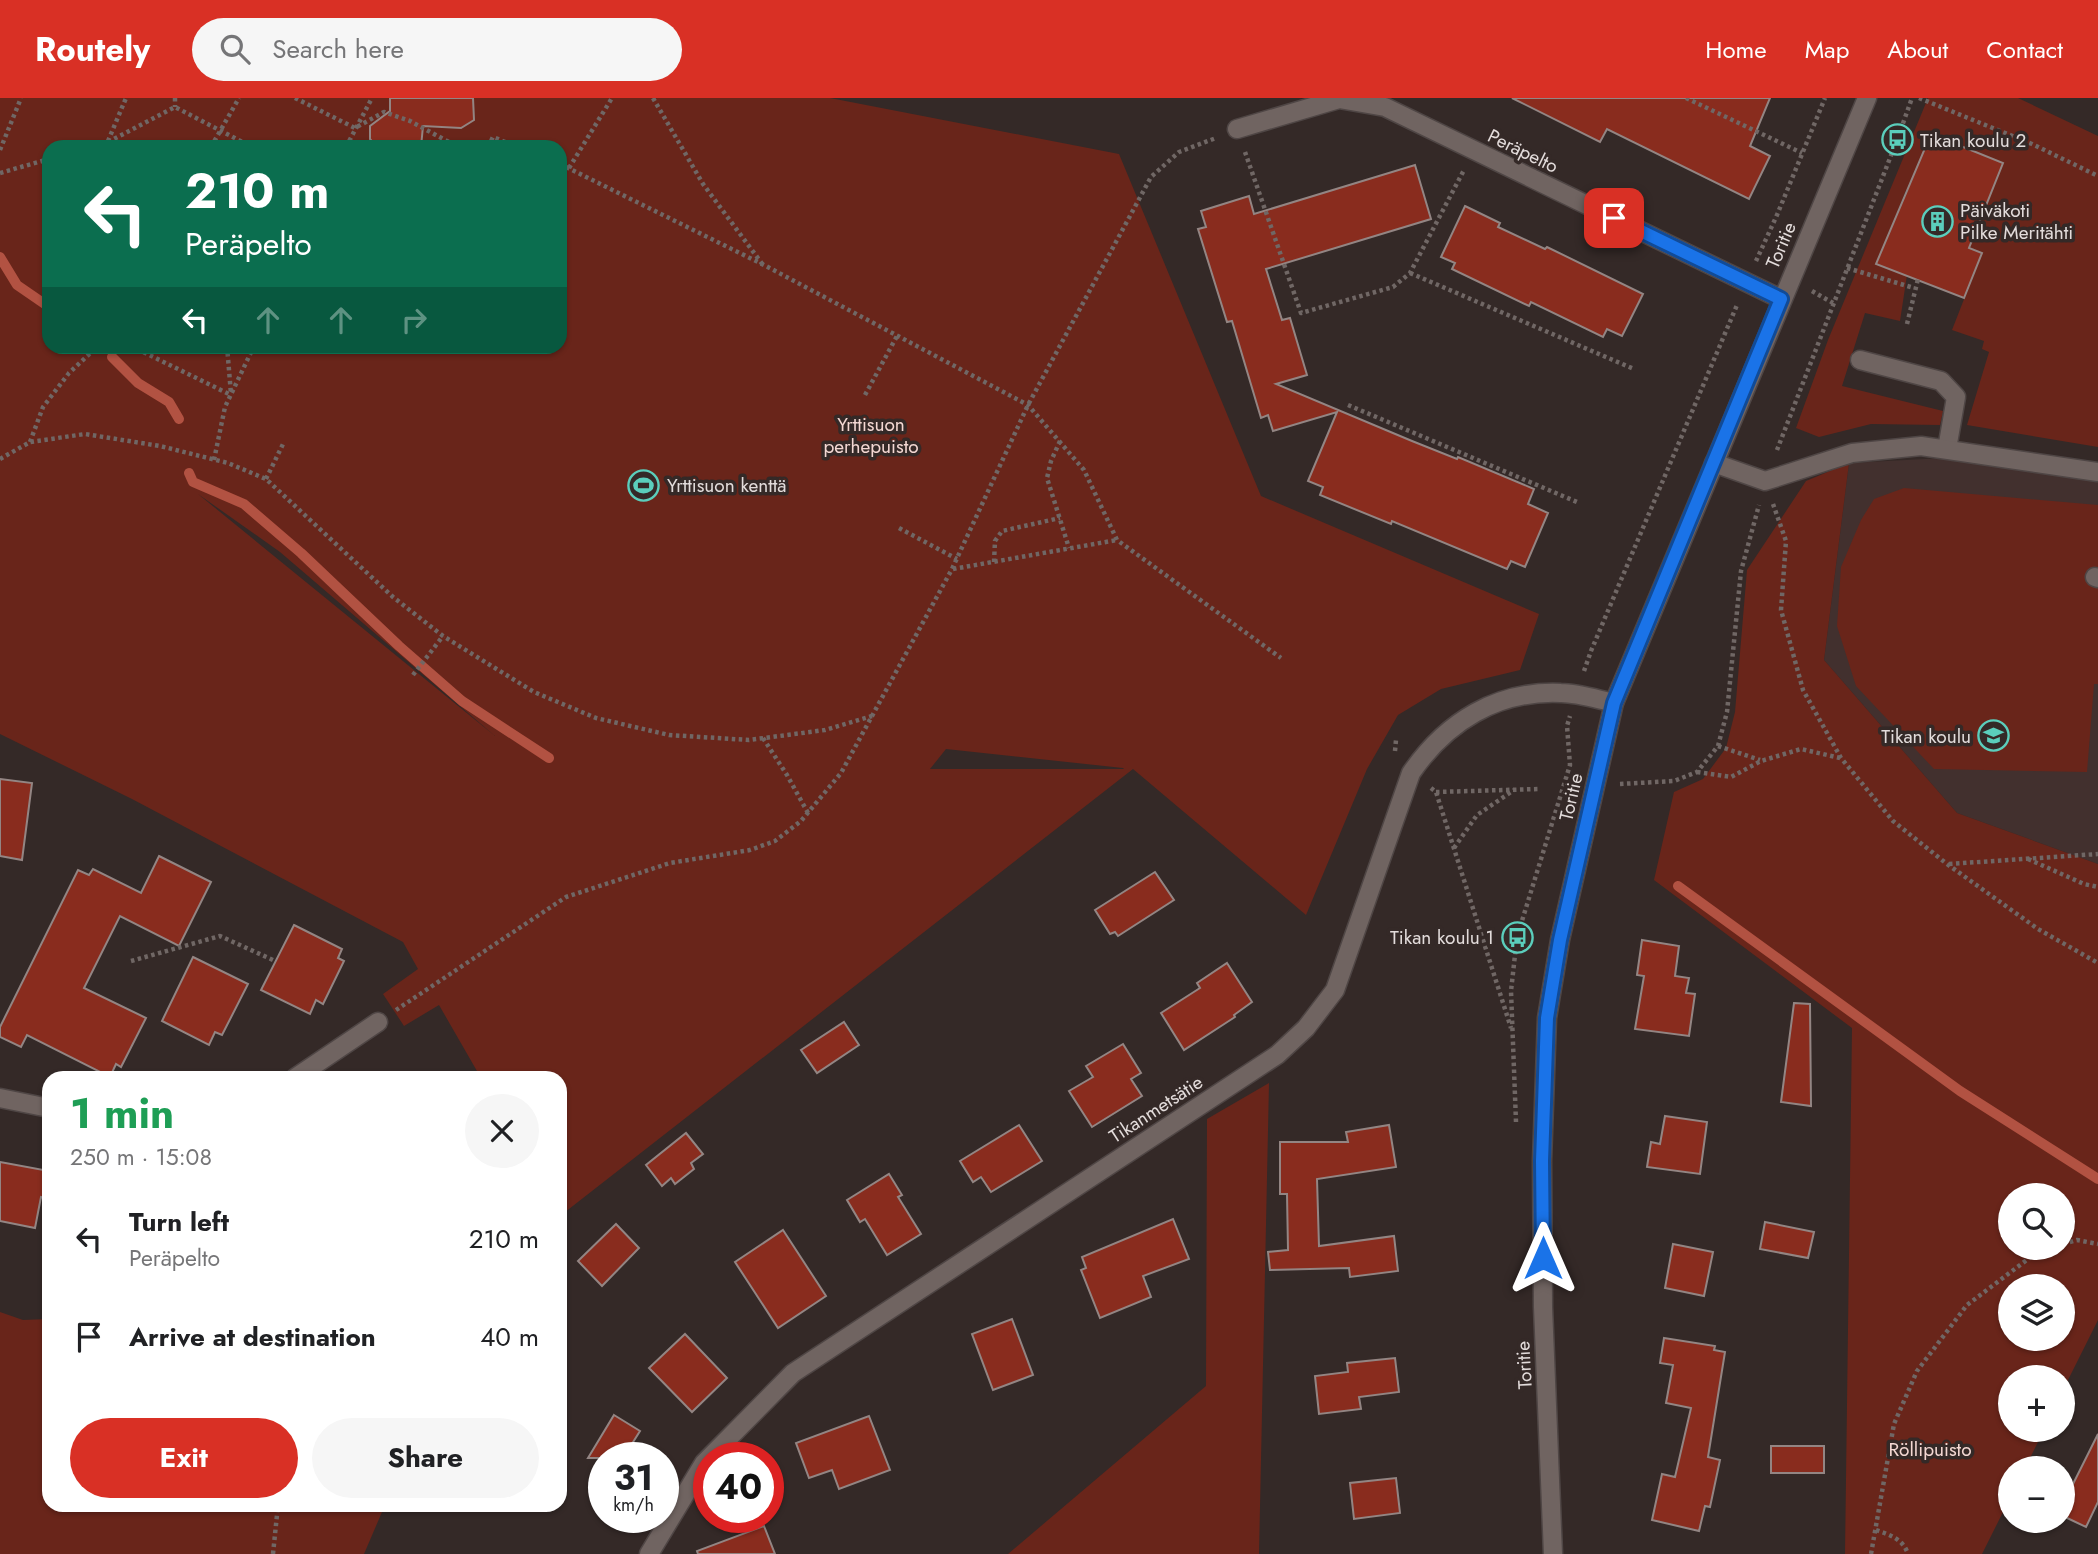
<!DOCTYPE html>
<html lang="en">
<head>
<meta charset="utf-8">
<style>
  :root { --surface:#fff; --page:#f6f6f6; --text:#202124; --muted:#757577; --accent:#d93025 }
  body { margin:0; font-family:Jost,sans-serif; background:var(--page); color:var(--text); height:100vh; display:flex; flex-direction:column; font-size:26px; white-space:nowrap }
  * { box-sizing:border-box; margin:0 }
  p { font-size:23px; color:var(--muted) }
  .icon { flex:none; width:38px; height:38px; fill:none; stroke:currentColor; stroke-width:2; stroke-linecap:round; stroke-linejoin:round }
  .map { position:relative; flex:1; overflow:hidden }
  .details { position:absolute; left:42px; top:973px; width:525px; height:441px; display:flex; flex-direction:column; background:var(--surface); border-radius:21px; box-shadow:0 2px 5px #0004 }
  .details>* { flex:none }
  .guide { position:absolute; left:42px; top:42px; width:525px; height:214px; border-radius:21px; box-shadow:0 2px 5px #0004; background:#0b6e4f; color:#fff; overflow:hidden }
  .fabs { position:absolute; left:1998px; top:1085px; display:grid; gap:14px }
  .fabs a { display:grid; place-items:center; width:77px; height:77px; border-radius:50%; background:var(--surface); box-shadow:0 2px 5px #0004; font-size:35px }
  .speed { position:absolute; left:588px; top:1344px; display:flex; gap:14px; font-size:35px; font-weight:700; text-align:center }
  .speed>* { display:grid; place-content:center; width:91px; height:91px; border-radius:50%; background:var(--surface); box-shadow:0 2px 5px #0004; line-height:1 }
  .speed small { font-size:18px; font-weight:400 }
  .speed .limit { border:10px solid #d22; background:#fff; color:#111 }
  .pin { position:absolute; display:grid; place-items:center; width:60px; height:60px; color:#fff; margin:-30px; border-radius:14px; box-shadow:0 4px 10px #0006 }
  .me { position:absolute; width:77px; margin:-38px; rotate:0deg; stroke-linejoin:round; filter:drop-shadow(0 0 5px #0008) }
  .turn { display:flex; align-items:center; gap:24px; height:147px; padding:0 28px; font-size:32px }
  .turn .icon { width:91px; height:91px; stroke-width:2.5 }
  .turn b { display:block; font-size:49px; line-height:60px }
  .lanes { display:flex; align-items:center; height:66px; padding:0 28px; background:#0003; justify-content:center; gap:35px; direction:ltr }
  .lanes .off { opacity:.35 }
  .round { display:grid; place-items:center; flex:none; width:74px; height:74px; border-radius:37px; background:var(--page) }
  .headline { display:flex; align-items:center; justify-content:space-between; height:119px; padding:0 28px }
  h1 { font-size:42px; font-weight:700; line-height:52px; color:#1e9e55 }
  .action { display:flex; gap:14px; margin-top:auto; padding:14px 28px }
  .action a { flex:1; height:80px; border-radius:42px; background:var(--accent); color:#fff; font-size:28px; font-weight:700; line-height:80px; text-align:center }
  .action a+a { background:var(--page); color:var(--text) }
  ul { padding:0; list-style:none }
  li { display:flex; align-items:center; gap:21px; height:98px; padding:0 28px }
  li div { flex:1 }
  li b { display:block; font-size:26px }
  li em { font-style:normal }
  header { display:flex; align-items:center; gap:42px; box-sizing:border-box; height:98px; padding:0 35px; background:var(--accent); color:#fff }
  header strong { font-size:33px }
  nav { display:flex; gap:38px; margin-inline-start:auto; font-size:24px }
  .search { width:490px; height:63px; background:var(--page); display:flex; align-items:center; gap:18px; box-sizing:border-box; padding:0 24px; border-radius:38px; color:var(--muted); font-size:26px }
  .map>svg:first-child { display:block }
  .built { fill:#42302e }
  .green { fill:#69251a; fill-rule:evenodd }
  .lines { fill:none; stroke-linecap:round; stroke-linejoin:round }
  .stream { stroke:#b25242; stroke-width:10 }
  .building { fill:#892c1e; stroke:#938583; stroke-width:2 }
  .minor-casing { stroke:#4f4645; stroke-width:21 }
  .path { stroke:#706765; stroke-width:4.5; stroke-dasharray:3.5 3.5; stroke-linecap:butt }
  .minor { stroke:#706461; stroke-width:18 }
  .route-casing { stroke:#114b97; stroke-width:18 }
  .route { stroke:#1a73e8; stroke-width:12 }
  .labels { text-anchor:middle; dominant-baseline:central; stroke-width:7; stroke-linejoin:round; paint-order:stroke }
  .poi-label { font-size:19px; fill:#e3dcdb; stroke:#342927; text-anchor:start }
  .street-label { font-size:19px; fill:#e3dcdb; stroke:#342927 }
  .park-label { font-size:19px; fill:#f4d8d3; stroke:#342927 }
</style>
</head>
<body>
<header>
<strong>Routely</strong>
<div class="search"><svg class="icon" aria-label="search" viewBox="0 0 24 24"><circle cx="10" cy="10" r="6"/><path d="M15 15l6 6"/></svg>Search here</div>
<nav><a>Home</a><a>Map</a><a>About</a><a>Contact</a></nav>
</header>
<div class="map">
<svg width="2098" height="1456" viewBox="0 0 2098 1456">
  <rect width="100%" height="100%" fill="#342927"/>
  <path class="built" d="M 1944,360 L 2098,383 L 2098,766 L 1957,715 L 1824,562 L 1849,365 Z"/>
  <g class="green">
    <path d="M 0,0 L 830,0 L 1119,56 L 1261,398 L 1539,516 L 1520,572 L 1441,591 L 1398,617 L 1367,671 L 1306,817 L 1133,671 L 560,1118 L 560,980 L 481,980 L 439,907 L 404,928 L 383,896 L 418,871 L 403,844 L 132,701 L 0,636 ZM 49,49 L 560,49 L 560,248 L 49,248 ZM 198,396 L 280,454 L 495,638 ZM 946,651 L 1123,670 L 1124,671 L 930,671 Z"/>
    <path d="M 1928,0 L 2018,0 L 2098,38 L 2098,349 L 1967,327 L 1989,254 L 1982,251 L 1984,243 L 1952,232 L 1982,155 L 1969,150 L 1931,36 L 1918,68 L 1916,95 L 1906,92 L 1877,165 L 1907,177 L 1900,223 L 1865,215 L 1842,288 L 1943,313 L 1940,327 L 1871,326 L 1819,339 L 1796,330 L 1828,242 Z"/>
    <path d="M 1849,365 L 1824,562 L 1957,715 L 2098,766 L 2098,1222 L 2063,1292 L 2063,1279 L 2011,1279 L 2011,1332 L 2044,1332 L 2025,1370 L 2011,1370 L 2011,1398 L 1982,1456 L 1845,1456 L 1852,930 L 1654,782 L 1674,694 L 1703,681 L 1726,650 L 1735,614 L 1747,472 L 1806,383 ZM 2011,1097 L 2063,1097 L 2063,1150 L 2011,1150 ZM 2011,1188 L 2063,1188 L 2063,1241 L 2011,1241 Z"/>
    <path d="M 1904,390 L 2098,407 L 2098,586 L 2094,586 L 2087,674 L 1934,671 L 1856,588 L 1837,528 L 1841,469 L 1861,422 L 1874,401 Z"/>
    <path d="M 1269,985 L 1259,1456 L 1008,1456 L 1206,1288 L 1207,1021 Z"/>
    <path d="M 0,1214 L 23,1222 L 49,1221 L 49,1407 L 385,1407 L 364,1456 L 0,1456 Z"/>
  </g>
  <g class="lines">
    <g class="stream">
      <path d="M 0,159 L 17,187 L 49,209"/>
      <path d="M 112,259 L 138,285 L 169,304 L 179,321"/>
      <path d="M 189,375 L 193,384 L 244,406 L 301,455 L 399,548 L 462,603 L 549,660"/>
      <path d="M 1678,788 L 1960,993 L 2098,1081"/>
    </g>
  </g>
  <g class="building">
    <path d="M 390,0 L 473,0 L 474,22 L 461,30 L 423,28 L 421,49 L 377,49 L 370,41 L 370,28 L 390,13 Z"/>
    <path d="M 1512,0 L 1770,0 L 1750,48 L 1770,58 L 1749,101 L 1607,31 L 1600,44 Z"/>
    <path d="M 1931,36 L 2003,65 L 1969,150 L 1982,155 L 1964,200 L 1876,166 Z"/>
    <path d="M 1415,67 L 1431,121 L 1266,171 L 1282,222 L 1290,220 L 1307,277 L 1276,286 L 1412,343 L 1457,361 L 1458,359 L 1534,391 L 1528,406 L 1548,415 L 1525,469 L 1511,463 L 1507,471 L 1392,423 L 1391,426 L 1320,397 L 1323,389 L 1308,383 L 1337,314 L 1273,333 L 1268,317 L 1261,320 L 1232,223 L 1227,224 L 1198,131 L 1206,129 L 1201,113 L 1249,98 L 1254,116 Z"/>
    <path d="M 1465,108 L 1500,125 L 1498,129 L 1545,151 L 1547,149 L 1643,196 L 1622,238 L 1607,231 L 1603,239 L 1531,204 L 1529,208 L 1452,171 L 1455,165 L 1441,159 Z"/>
    <path d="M 0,681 L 32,685 L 22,762 L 0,758 Z"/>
    <path d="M 159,758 L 211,784 L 179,848 L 120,818 L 84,890 L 146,920 L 121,969 L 116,966 L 110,979 L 27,937 L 21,949 L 0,939 L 0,929 L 78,772 L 89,777 L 93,771 L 141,795 Z"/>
    <path d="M 1155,774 L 1174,802 L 1118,838 L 1115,834 L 1110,836 L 1095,812 Z"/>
    <path d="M 294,827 L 342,851 L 338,860 L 344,863 L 323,906 L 316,902 L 310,916 L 261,892 Z"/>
    <path d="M 1642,842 L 1679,848 L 1675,878 L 1689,880 L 1686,895 L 1695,896 L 1689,938 L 1635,931 L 1644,878 L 1637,877 Z"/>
    <path d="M 193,859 L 248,886 L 222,937 L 215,934 L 209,947 L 162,923 Z"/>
    <path d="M 1227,865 L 1252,904 L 1234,917 L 1235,919 L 1184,952 L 1161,915 L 1200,890 L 1197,885 Z"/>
    <path d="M 1794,905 L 1810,906 L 1811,1008 L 1781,1004 Z"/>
    <path d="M 844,924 L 859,947 L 817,975 L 801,952 Z"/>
    <path d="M 1123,946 L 1141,975 L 1131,981 L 1142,998 L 1092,1029 L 1069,993 L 1093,979 L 1086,968 Z"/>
    <path d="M 1665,1018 L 1707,1024 L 1700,1076 L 1647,1069 L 1651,1044 L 1660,1046 Z"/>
    <path d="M 1019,1027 L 1042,1063 L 991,1094 L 981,1079 L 973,1084 L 960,1063 Z"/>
    <path d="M 1389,1027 L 1396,1069 L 1317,1081 L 1319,1148 L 1394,1138 L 1398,1173 L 1350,1179 L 1349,1170 L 1270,1172 L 1268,1154 L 1288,1152 L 1287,1096 L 1280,1096 L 1280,1044 L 1348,1044 L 1346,1034 Z"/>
    <path d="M 686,1035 L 703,1056 L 691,1065 L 694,1071 L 675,1086 L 671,1080 L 662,1088 L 646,1067 Z"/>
    <path d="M 0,1064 L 49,1073 L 49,1101 L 41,1099 L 35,1130 L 0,1123 Z"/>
    <path d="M 889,1076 L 902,1097 L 898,1099 L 921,1136 L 887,1157 L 865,1121 L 860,1124 L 847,1102 Z"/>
    <path d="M 1173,1121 L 1189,1161 L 1143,1178 L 1151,1199 L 1100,1220 L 1081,1172 L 1086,1170 L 1082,1159 Z"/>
    <path d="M 1765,1124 L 1814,1134 L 1808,1160 L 1760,1151 Z"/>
    <path d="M 616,1126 L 639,1150 L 602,1188 L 578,1163 Z"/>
    <path d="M 783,1132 L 826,1198 L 778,1230 L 735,1164 Z"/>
    <path d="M 1673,1146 L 1713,1154 L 1704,1198 L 1665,1190 Z"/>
    <path d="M 1012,1221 L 1033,1277 L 993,1292 L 972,1236 Z"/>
    <path d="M 685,1236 L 727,1280 L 692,1314 L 649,1270 Z"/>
    <path d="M 1664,1240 L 1715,1248 L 1714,1252 L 1725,1254 L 1708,1359 L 1720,1362 L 1710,1409 L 1705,1408 L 1699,1433 L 1652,1422 L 1662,1376 L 1675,1379 L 1691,1310 L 1666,1305 L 1673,1267 L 1660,1265 Z"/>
    <path d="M 1395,1260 L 1399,1294 L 1359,1299 L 1361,1311 L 1319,1316 L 1315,1278 L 1348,1274 L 1347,1265 Z"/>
    <path d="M 614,1317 L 640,1333 L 623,1360 L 588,1360 Z"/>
    <path d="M 869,1318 L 890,1372 L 839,1391 L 832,1372 L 809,1380 L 796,1345 Z"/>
    <path d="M 2098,1336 L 2098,1404 L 2086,1429 L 2063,1418 L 2063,1406 Z"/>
    <rect x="1771" y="1348" width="53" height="27"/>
    <path d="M 1396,1380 L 1400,1415 L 1354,1421 L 1350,1385 Z"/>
    <path d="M 764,1428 L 775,1456 L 698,1456 L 697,1453 Z"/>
  </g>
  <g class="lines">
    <defs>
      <g id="minor">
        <path d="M 1237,31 L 1339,1 L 1385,9 L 1781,201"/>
        <path d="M 1860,262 L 1941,283 L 1956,299 L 1947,351"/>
        <path d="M 1714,365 L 1765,383 L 1852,355 L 1921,348 L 2098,374"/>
        <path d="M 2095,479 L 2098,480"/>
        <path d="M 295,980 L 378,924"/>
        <path d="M 0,1000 L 49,1010"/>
        <path d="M 649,1456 L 704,1365 L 793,1275 L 1277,957 L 1306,930 L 1335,892 L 1411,675 C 1446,624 1497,592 1561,595 C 1578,595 1596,601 1614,605"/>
        <path d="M 1553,1456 L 1543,1209 L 1542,1063 L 1547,920 L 1560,842 L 1614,605 L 1867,0"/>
      </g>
    </defs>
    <use href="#minor" class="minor-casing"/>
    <g class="path">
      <path d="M 175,0 L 175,9"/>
      <path d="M 295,0 L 355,30 L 384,14 L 410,23 L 458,49"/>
      <path d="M 653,0 L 703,86 L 763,167"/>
      <path d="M 1686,0 L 1802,55"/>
      <path d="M 1919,0 L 2032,46 L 2098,78"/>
      <path d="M 108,43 L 126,0"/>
      <path d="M 108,44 L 175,9 L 252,49"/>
      <path d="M 91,49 L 108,44 L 116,49"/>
      <path d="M 211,49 L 239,0"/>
      <path d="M 346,49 L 372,0"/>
      <path d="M 488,49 L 493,39 L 517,49"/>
      <path d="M 0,52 L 21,0"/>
      <path d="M 1245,54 L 1301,215 L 1393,189 L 1410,175 L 1464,72"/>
      <path d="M 560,66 L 764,167 L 1028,307 L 1084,372 L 1117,442 L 1281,560"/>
      <path d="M 569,70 L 612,0"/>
      <path d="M 0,75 L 49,61"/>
      <path d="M 1756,163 L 1777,117 L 1825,0"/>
      <path d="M 1847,170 L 1914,190"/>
      <path d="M 1410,175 L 1634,271"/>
      <path d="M 1812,193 L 1833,205"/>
      <path d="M 1907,226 L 1918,181"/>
      <path d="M 131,248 L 231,297"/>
      <path d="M 227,248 L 231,296"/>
      <path d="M 865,297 L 897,238"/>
      <path d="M 1348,307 L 1577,404"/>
      <path d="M 1060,343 L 1051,363 L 1047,380 L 1069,450"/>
      <path d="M 30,344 L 43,309 L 69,275 L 98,248"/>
      <path d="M 1777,352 L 1897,42 L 1912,0"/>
      <path d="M 0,361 L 30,344 L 85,336 L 160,348 L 228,365 L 266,381 L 393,499 L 443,538 L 534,594 L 596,620 L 669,637 L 749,642 L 825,632 L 872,618"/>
      <path d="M 214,362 L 225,309 L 254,248"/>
      <path d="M 266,381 L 284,344"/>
      <path d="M 1773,406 L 1786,443 L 1781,512 L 1803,592 L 1841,660 L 1893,723 L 1947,766 L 2038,831 L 2098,865"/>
      <path d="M 899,430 L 957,461"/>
      <path d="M 994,464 L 995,443 L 1002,433 L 1060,420"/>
      <path d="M 953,471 L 1117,442"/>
      <path d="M 1584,573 L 1591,553 L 1737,207"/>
      <path d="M 413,577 L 443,538"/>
      <path d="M 763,640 L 787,677 L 808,715"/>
      <path d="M 1718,648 L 1760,662"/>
      <path d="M 1395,653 L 1396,642"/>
      <path d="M 1697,674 L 1731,679 L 1761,663 L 1801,651 L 1840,660"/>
      <path d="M 1620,686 L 1674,683 L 1697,674 L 1718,648 L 1727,614 L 1741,473 L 1759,407"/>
      <path d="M 1431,690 L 1436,694 L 1511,930"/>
      <path d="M 1436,694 L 1539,691"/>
      <path d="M 1454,750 L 1477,717 L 1514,692"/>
      <path d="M 2028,761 L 2084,786 L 2098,789"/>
      <path d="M 1949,766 L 2098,756"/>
      <path d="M 131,863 L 220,838 L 273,862"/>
      <path d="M 396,912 L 566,799 L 670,765 L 750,752 L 775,743 L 801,723 L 841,675 L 952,471 L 1028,307 L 1151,79 L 1179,54 L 1216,40"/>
      <path d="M 1516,1024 L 1511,893 L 1517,839 L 1570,667 L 1567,628 L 1570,618"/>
      <path d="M 2063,1146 L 2077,1142 L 2098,1146"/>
      <path d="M 1876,1432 C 1890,1437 1903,1441 1908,1456"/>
      <path d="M 273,1456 L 278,1407"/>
      <path d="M 1871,1456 L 1894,1326 L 1917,1273 L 1967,1207 L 2040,1152 L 2048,1150"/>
    </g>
    <use href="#minor" class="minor"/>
  </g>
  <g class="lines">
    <defs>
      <path id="route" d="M 1543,1160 L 1542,1063 L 1547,920 L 1560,842 L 1614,605 L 1781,201 L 1614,120"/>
    </defs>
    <use href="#route" class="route-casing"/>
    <use href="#route" class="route"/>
  </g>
  <defs>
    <symbol id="bus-ring" viewBox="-11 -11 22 22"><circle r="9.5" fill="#342927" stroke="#5bcebc" stroke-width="1.5"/><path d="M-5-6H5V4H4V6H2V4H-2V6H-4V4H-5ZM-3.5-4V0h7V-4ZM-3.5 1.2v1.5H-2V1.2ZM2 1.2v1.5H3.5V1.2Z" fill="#5bcebc"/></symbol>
    <symbol id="building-ring" viewBox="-11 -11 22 22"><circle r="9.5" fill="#342927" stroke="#5bcebc" stroke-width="1.5"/><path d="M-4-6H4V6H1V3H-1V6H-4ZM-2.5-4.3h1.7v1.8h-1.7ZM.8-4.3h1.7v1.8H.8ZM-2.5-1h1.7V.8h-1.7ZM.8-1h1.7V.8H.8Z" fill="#5bcebc"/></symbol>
    <symbol id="stadium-ring" viewBox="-11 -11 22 22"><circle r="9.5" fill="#342927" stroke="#5bcebc" stroke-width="1.5"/><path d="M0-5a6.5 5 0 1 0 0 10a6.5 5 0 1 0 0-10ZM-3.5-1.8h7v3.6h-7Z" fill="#5bcebc"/></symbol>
    <symbol id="school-ring" viewBox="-11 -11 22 22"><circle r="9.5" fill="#342927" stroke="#5bcebc" stroke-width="1.5"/><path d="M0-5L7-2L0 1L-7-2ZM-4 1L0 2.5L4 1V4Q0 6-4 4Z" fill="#5bcebc"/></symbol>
  </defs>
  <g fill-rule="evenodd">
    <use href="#bus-ring" x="1880" y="24" width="35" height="35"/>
    <use href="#building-ring" x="1920" y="106" width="35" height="35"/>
    <use href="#stadium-ring" x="626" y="370" width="35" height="35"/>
    <use href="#school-ring" x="1976" y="620" width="35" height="35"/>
    <use href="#bus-ring" x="1500" y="822" width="35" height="35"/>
  </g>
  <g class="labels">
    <g class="poi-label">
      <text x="1920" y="42">Tikan koulu 2</text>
      <text x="1960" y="112">Päiväkoti<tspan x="1960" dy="22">Pilke Meritähti</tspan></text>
      <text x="667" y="387">Yrttisuon kenttä</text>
      <text x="1971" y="638" text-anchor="end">Tikan koulu</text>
      <text x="1494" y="839" text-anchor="end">Tikan koulu 1</text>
    </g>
    <g class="street-label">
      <text transform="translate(1523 53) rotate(26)">Peräpelto</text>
      <text transform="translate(1781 147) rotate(-67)">Toritie</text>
      <text transform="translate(1571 699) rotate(-77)">Toritie</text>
      <text transform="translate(1156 1011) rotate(-33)">Tikanmetsätie</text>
      <text transform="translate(1524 1267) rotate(-93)">Toritie</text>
    </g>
    <g class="park-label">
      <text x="871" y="326">Yrttisuon<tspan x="871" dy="22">perhepuisto</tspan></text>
      <text x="1930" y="1351">Röllipuisto</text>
    </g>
  </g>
</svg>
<div class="fabs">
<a><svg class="icon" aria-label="search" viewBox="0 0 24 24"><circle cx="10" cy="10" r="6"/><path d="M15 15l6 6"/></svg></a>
<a><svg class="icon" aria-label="layers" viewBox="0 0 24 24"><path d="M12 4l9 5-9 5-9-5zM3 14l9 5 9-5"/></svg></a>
<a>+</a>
<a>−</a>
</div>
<div class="speed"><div>31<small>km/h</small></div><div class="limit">40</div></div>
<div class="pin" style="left:1614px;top:120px;background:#d93025"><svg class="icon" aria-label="arrive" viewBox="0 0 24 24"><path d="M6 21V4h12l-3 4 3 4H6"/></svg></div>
<svg class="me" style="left:1543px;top:1160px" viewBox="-20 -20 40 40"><path d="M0-17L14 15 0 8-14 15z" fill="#1a73e8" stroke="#fff" stroke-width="4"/></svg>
<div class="guide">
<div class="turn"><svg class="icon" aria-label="left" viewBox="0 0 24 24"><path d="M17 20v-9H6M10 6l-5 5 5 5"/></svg><div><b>210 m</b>Peräpelto</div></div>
<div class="lanes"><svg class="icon" aria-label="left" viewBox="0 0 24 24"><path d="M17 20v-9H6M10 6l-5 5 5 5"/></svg><svg class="icon off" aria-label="ahead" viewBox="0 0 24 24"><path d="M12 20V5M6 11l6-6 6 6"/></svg><svg class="icon off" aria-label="ahead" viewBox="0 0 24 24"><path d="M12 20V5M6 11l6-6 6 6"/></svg><svg class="icon off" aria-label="right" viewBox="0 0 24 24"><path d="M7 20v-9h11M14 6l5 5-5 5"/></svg></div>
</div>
<section class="details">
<div class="headline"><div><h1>1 min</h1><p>250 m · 15:08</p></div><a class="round"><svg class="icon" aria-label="close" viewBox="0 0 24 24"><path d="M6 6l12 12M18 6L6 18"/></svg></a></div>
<ul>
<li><svg class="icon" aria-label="left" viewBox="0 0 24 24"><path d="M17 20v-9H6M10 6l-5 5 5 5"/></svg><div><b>Turn left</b><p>Peräpelto</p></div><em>210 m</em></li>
<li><svg class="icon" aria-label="arrive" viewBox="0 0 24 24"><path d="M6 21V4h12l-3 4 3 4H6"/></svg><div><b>Arrive at destination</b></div><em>40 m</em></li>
</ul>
<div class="action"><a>Exit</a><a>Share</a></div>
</section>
</div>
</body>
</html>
